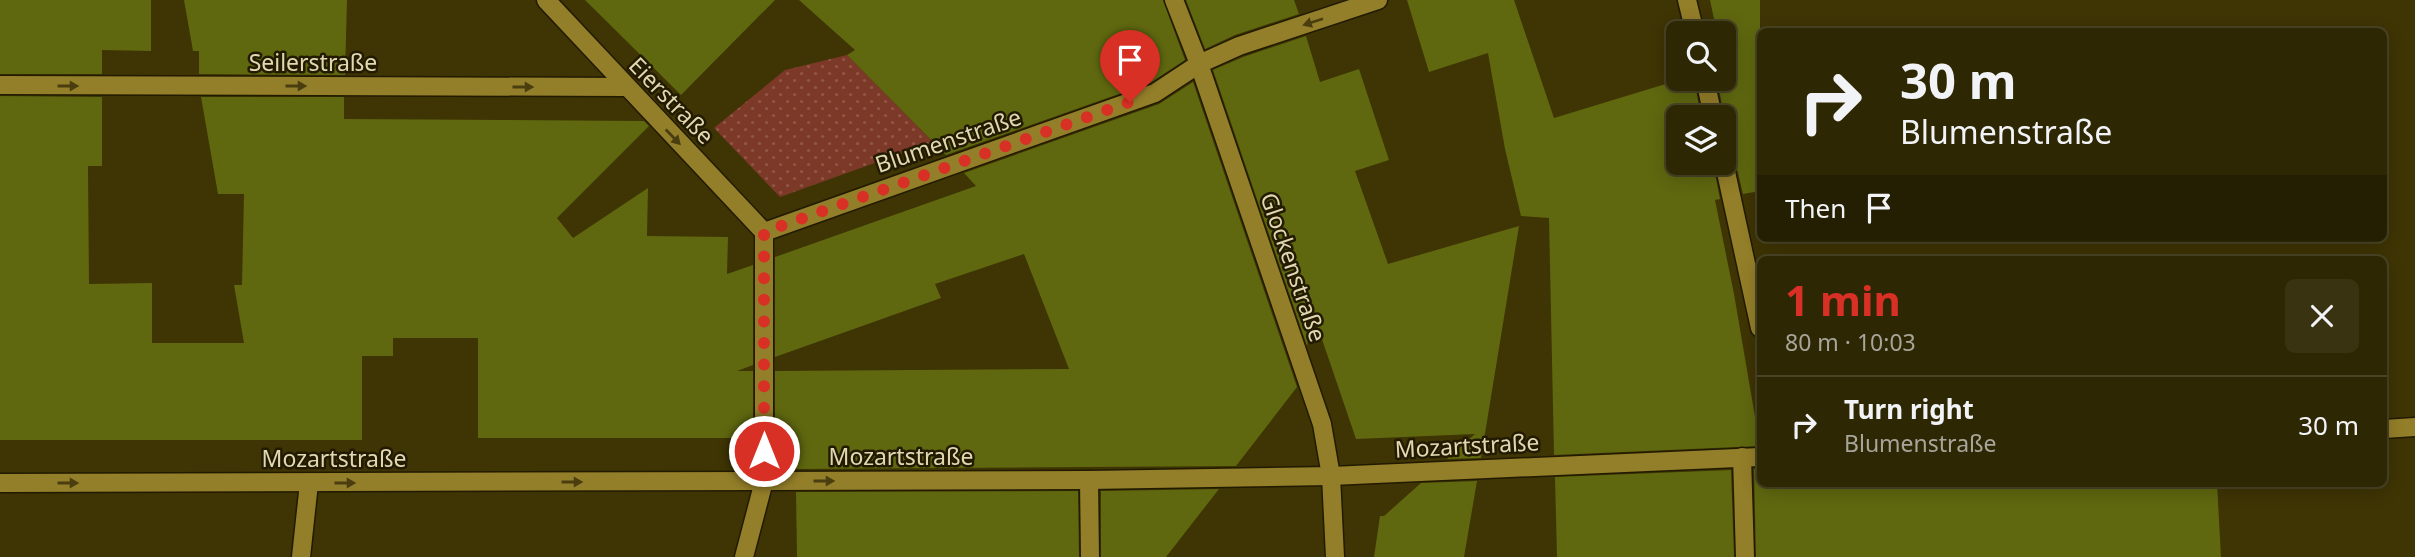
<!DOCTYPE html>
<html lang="en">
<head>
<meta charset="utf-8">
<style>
  :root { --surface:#2e2703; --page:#3a3312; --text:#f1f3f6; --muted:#a7a59a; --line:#494425; --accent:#d93025 }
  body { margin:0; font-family:"Noto Sans",sans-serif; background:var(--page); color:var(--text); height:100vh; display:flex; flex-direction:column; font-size:26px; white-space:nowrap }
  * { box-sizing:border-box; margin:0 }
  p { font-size:23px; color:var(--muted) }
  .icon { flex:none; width:38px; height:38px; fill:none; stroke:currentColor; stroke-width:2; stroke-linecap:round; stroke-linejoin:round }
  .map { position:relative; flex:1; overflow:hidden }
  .panel { position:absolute; left:1757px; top:256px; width:630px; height:231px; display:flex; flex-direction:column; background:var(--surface); border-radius:10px; box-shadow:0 4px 18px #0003,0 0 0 2px var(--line) }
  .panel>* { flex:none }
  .banner { position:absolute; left:1757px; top:28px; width:630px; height:214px; border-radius:10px; box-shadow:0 4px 18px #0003,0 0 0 2px var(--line); background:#2e2703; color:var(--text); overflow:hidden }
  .tools { position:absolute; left:1666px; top:21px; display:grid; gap:14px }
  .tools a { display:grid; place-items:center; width:70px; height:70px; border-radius:10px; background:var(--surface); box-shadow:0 4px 18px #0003,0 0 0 2px var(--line); font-size:35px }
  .pin { position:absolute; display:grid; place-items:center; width:60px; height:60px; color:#fff; margin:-72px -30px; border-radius:50% 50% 50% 0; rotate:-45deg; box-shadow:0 0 7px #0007 }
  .pin .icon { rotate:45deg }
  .me { position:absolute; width:77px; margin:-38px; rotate:0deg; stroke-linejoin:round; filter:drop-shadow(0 0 5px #0008) }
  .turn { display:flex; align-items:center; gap:24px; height:147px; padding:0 28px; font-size:32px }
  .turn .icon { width:91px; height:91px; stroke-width:2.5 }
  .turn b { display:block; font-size:49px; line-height:60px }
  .then { display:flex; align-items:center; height:66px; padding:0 28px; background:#0003; gap:14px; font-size:26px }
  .round { display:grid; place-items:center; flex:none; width:74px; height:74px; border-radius:10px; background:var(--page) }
  .head { display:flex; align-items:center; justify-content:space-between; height:119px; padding:0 28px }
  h1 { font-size:42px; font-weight:700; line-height:52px; color:var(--accent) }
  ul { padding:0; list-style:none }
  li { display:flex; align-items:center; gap:21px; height:98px; padding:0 28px; border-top:2px solid var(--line) }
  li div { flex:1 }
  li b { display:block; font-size:26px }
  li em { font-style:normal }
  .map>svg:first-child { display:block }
  .grass { fill:url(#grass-dots) }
  .building { fill:#5f680f }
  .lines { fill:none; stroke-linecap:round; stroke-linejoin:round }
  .lane-casing { stroke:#221b02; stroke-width:21 }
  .street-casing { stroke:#221b02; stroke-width:21 }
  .lane { stroke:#937e29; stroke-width:18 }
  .street { stroke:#937e29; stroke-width:18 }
  .oneway { fill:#4a3e10 }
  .route { stroke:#d93025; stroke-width:12; stroke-dasharray:0 21.6 }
  .labels { text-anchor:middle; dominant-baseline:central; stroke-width:5; stroke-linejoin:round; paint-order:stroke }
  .street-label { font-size:23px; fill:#e1d7b0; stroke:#221b02 }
</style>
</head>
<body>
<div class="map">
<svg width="2415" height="557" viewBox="0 0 2415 557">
  <defs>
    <pattern id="grass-dots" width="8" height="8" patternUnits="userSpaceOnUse" patternTransform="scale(1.75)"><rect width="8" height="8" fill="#7d3928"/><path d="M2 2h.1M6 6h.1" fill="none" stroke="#8f5545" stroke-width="1.8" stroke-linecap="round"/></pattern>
  </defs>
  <rect width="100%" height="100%" fill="#3e3404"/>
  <path class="grass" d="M 847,55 L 933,142 L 780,197 L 714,128 L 785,70 Z"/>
  <g class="building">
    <path d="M 0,0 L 151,0 L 151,51 L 102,50 L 102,74 L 0,74 Z"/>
    <path d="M 184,0 L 347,0 L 345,75 L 199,74 L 199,51 L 193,51 Z"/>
    <path d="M 585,0 L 775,0 L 681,95 Z"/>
    <path d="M 799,0 L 1163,0 L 1185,60 L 1150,83 L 946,155 L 847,55 L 855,50 Z"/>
    <path d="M 1186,0 L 1294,0 L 1299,14 L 1235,35 L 1205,49 Z"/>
    <path d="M 1407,0 L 1514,0 L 1554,118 L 1682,79 L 1694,79 L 1701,117 L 1678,117 L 1678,163 L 1713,163 L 1720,199 L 1715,200 L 1734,294 L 1760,446 L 1554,455 L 1549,218 L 1521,216 L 1505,149 L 1488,53 L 1429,72 Z"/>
    <path d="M 1710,0 L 1760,0 L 1760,191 L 1743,194 L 1735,160 L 1732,155 L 1724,152 L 1724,115 L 1717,79 L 1727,79 L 1724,62 L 1724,33 L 1717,33 Z"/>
    <path d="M 1306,36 L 1320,82 L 1359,69 L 1389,160 L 1355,171 L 1388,264 L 1519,226 L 1481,458 L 1447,459 L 1475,434 L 1356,439 L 1313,313 L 1307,346 L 1213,70 L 1243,57 Z"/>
    <path d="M 1193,82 L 1297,387 L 1236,466 L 796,469 L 796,438 L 775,438 L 775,371 L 1069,369 L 1024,254 L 935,284 L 941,298 L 775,357 L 775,257 L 976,186 L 964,173 L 1159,104 Z"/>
    <path d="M 0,96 L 102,97 L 102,166 L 88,166 L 89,284 L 152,283 L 152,343 L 244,343 L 234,285 L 242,285 L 244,194 L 218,194 L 201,97 L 344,97 L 344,119 L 644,121 L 649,126 L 557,218 L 573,238 L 648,188 L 647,236 L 728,237 L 727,274 L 753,265 L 753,365 L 737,371 L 753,371 L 753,438 L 478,438 L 478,338 L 393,338 L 393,356 L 362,356 L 362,440 L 0,440 Z"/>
    <path d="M 1760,468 L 1760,483 L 2217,483 L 2221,557 L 1756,557 L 1754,469 Z"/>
    <path d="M 1731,470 L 1734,557 L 1557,557 L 1555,477 Z"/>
    <path d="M 1477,481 L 1464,557 L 1374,557 L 1380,516 L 1384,516 L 1421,483 Z"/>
    <path d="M 1219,489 L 1166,557 L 1101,557 L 1101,491 Z"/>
    <path d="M 1078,491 L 1079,557 L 797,557 L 796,492 Z"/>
  </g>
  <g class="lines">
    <defs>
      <g id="lane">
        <path d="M 301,557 L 309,483"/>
        <path d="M 744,557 L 764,481"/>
      </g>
      <g id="street">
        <path d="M 546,0 L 764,232"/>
        <path d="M 1174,0 L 1199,64 L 1322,424 L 1331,476 L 1335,557"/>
        <path d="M 1687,0 L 1695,33"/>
        <path d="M 1705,79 L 1713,117"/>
        <path d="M 0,85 L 626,87"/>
        <path d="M 1724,163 L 1760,328"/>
        <path d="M 764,232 L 1155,93 L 1199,64 L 1239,46 L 1378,0"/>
        <path d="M 764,232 L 764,481"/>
        <path d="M 2384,429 L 2415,427"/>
        <path d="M 1742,457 L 1745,557"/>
        <path d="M 1089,480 L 1090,557"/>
        <path d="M 0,483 L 1089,480 L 1331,476 L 1760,457"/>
      </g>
    </defs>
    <use href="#lane" class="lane-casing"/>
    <use href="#street" class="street-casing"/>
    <use href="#lane" class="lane"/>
    <use href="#street" class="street"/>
  </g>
  <defs><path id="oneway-solid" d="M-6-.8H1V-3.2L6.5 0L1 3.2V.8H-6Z" transform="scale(1.75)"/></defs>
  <g class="oneway">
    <use href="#oneway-solid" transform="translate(1313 22) rotate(162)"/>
    <use href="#oneway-solid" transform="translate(68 86)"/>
    <use href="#oneway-solid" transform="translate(296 86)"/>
    <use href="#oneway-solid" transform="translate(523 87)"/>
    <use href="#oneway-solid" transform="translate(673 137) rotate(46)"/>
    <use href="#oneway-solid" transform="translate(824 481)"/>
    <use href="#oneway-solid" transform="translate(572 482)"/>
    <use href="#oneway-solid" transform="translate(68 483)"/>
    <use href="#oneway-solid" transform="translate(345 483)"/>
  </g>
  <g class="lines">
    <path class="route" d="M 764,451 L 764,232 L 1130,102"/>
  </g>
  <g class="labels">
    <g class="street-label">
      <text x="313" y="62">Seilerstraße</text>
      <text transform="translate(672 100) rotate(46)">Eierstraße</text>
      <text transform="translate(948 140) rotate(-19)">Blumenstraße</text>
      <text transform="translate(1294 267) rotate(71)">Glockenstraße</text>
      <text transform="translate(1467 445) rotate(-3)">Mozartstraße</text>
      <text x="901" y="456">Mozartstraße</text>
      <text x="334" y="458">Mozartstraße</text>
    </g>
  </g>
</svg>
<div class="tools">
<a><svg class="icon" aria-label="search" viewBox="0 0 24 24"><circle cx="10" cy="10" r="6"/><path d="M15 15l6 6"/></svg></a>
<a><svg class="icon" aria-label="layers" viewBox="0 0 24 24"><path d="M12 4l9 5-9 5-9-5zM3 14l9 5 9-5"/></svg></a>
</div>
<div class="pin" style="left:1130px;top:102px;background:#d93025"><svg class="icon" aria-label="arrive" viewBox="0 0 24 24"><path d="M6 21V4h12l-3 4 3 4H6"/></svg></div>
<svg class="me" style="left:764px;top:451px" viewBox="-20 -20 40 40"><circle r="17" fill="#d93025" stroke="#fff" stroke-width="3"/><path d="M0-11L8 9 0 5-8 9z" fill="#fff"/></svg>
<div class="banner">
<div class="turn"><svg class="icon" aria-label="right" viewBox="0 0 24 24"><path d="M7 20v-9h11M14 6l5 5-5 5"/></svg><div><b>30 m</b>Blumenstraße</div></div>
<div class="then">Then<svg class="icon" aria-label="arrive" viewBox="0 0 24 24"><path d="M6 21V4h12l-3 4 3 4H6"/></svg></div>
</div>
<section class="panel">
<div class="head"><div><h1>1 min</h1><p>80 m · 10:03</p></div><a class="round"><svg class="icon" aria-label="close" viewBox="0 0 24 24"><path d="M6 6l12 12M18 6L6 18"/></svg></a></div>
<ul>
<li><svg class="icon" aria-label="right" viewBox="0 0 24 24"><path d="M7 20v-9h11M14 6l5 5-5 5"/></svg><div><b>Turn right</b><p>Blumenstraße</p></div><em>30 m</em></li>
</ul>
</section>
</div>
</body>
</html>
